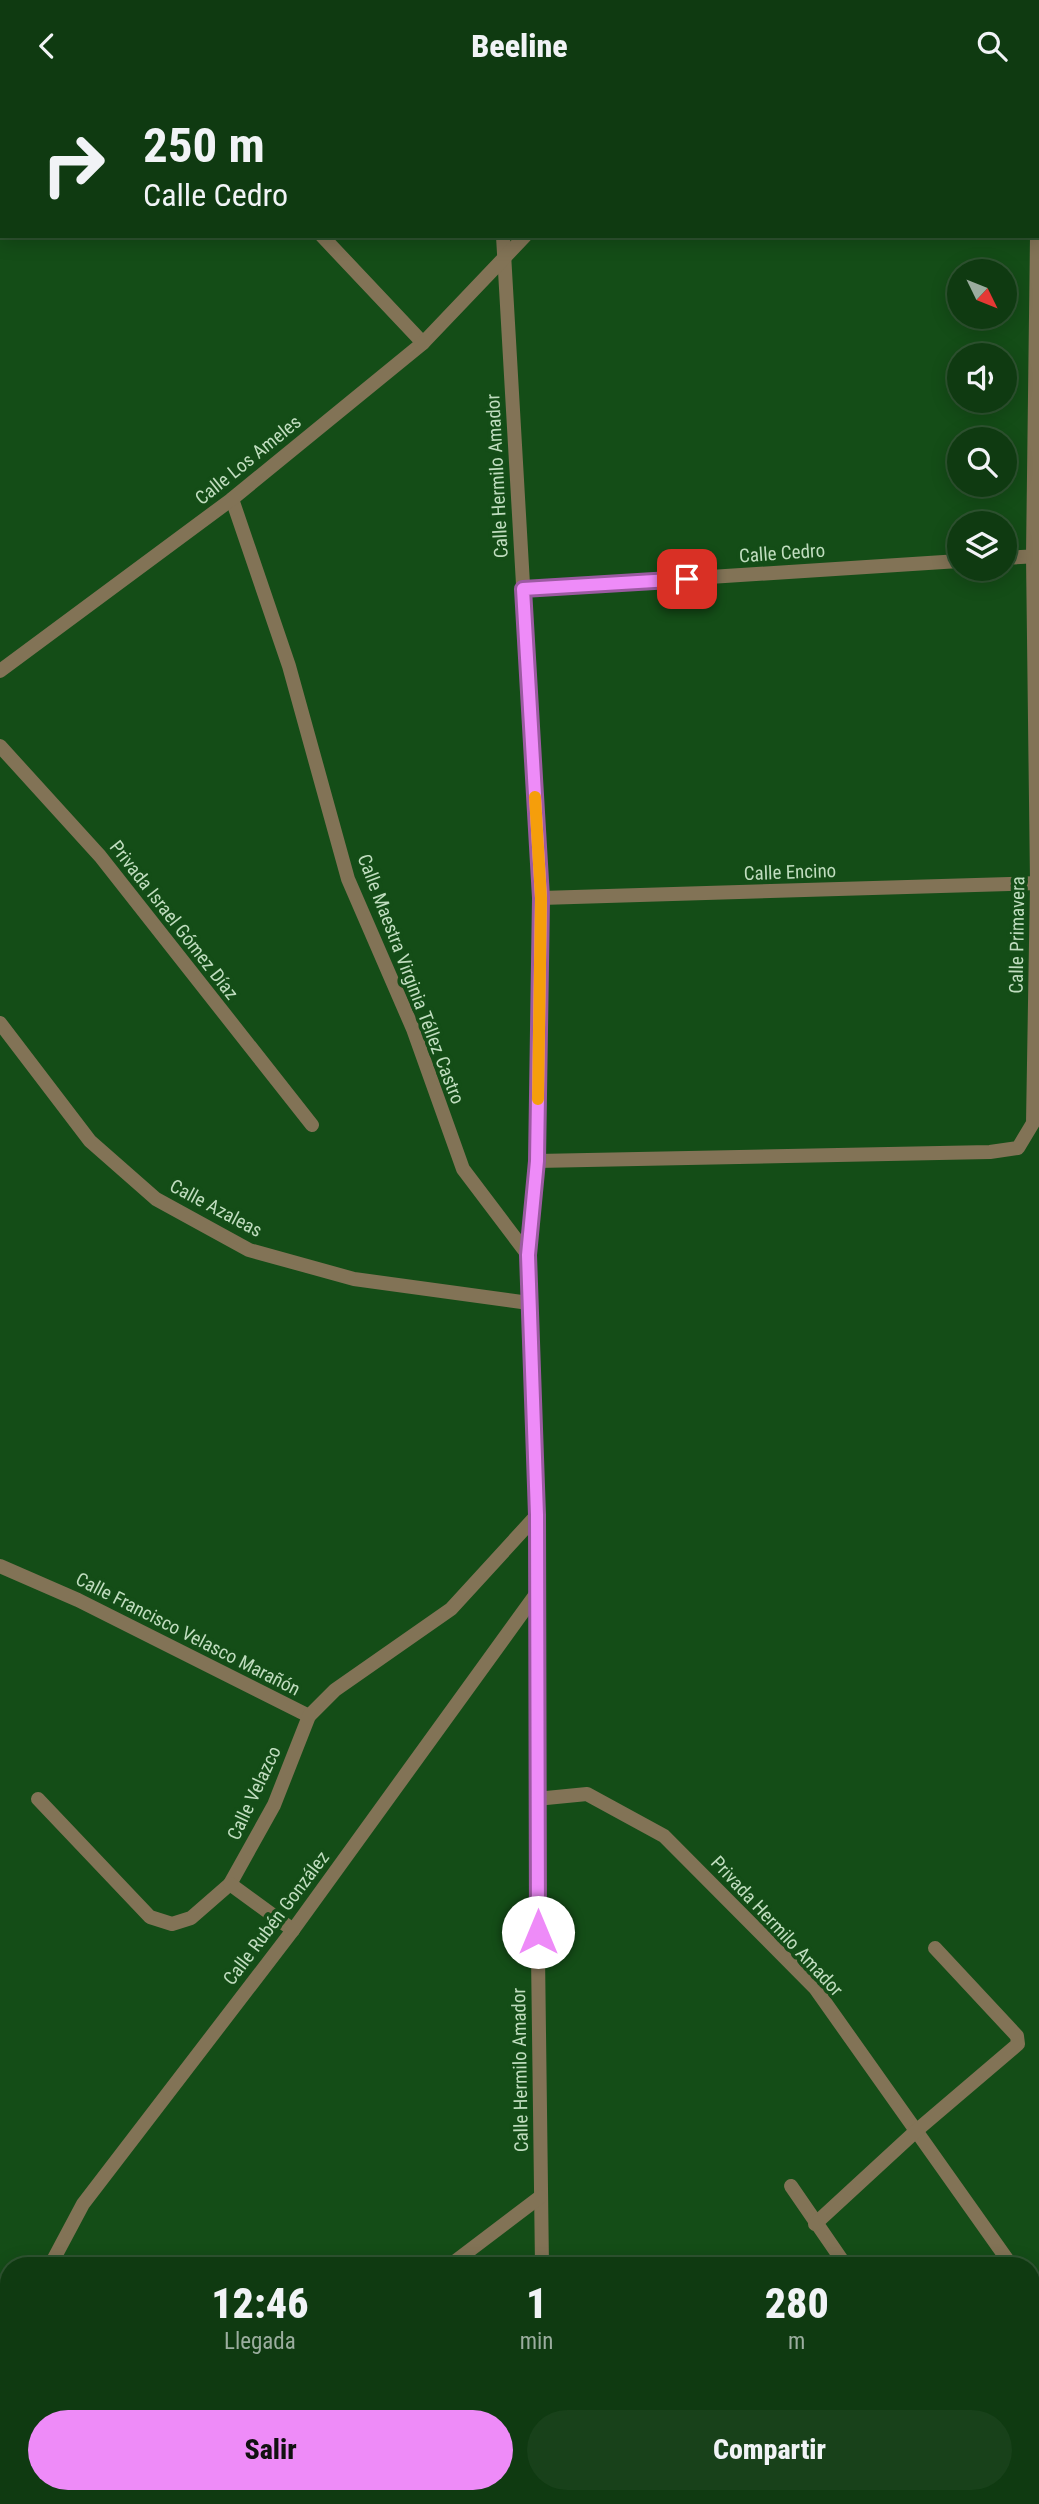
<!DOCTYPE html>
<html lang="es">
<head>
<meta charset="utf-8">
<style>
  :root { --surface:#0f3a11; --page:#18411a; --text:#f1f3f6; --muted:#9bad9f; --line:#2f5431; --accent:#ee8bf8 }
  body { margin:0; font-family:"Roboto Condensed",sans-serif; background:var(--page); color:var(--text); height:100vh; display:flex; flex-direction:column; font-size:26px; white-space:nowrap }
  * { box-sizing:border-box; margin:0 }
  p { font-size:23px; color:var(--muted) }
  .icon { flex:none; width:38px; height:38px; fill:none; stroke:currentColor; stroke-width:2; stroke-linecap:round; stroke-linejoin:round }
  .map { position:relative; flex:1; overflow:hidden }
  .side { position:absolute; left:0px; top:2166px; width:1040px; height:247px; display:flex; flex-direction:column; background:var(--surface); border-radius:28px 28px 0 0; box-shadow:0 4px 18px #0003,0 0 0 2px var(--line) }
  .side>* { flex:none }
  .hud { position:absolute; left:0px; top:0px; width:1040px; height:147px; box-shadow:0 4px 18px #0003,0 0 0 2px var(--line); background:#0f3a11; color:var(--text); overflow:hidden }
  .needle { width:46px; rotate:133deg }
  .controls { position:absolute; left:947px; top:168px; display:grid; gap:14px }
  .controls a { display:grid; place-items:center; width:70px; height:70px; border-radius:50%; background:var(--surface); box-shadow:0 4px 18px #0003,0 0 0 2px var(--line); font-size:35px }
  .pin { position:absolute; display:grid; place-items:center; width:60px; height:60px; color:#fff; margin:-30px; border-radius:14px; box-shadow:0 4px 10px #0006 }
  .me { position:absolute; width:77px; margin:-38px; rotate:0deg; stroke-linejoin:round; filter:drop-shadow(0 0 5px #0008) }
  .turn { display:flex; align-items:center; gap:24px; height:147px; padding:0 28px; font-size:32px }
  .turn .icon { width:91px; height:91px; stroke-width:2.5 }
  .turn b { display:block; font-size:49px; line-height:60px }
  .eta { display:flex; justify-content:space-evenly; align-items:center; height:119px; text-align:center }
  .eta b { font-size:42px; font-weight:800; line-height:49px }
  .primary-button { display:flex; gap:14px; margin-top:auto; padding:14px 28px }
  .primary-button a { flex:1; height:80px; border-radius:42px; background:var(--accent); color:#111; font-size:28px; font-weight:800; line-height:80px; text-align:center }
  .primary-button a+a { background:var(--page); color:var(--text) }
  header { display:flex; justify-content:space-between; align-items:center; height:91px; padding:0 28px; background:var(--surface); font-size:32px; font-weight:800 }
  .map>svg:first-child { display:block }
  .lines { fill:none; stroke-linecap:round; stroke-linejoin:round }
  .street { stroke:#827356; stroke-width:14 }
  .route-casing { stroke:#9b5aa1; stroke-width:18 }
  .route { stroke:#ee8bf8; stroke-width:12 }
  .slow { stroke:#f59e0b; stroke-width:12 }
  .labels { text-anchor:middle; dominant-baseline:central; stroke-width:7; stroke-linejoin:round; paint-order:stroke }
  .street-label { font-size:19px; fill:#c0ddbf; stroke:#144d17 }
</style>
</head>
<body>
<header><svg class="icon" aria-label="back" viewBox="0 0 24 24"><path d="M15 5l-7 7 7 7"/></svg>Beeline<svg class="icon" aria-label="search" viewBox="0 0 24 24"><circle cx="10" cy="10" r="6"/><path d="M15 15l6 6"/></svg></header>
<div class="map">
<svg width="1039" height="2413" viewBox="0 0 1039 2413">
  <rect width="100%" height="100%" fill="#144d17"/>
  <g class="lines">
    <g class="street">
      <path d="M 500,0 L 500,2"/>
      <path d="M 955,0 L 957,2"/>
      <path d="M 644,2 L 645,0"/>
      <path d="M 1038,101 L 1039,101"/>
      <path d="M 322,145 L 423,252"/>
      <path d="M 503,145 L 541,807 L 537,1070 L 528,1164 L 537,1424 L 536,1708 L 542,2175"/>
      <path d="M 232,408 L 289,575 L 348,788 L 413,938 L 463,1078 L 528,1164"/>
      <path d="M 1004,467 L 1039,465"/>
      <path d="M 523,498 L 959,470"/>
      <path d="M 0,580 L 232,408 L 423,252 L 525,145"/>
      <path d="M 0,655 L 100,765 L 312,1034"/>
      <path d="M 541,807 L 1039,792"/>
      <path d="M 0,932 L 90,1050 L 156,1108 L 249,1159 L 354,1188 L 529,1212"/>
      <path d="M 537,1070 L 990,1061 L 1018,1057 L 1033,1032 L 1037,792 L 1033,465 L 1037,145"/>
      <path d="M 0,1475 L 78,1509 L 309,1625"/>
      <path d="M 38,1708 L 150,1826 L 172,1833 L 191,1827 L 230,1793 L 274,1714 L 309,1625 L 335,1599 L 451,1518 L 537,1424"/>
      <path d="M 536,1708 L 587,1703 L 664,1745 L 815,1897 L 1009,2171"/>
      <path d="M 230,1793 L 293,1839"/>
      <path d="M 791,2095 L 846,2175"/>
      <path d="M 815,2133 L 916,2040 L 1018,1953 L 1017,1945 L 935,1857"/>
      <path d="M 50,2175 L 83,2113 L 293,1839 L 536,1503"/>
      <path d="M 449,2175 L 540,2106"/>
      <path d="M 0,2269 L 9,2252"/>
      <path d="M 0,2279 L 9,2295"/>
      <path d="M 1031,2359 L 1039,2367"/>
      <path d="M 69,2404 L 74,2413"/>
      <path d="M 548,2404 L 548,2413"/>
      <path d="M 97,2413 L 111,2404"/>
    </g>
  </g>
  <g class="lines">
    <defs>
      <path id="route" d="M 538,1841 L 537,1424 L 528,1164 L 537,1070 L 541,807 L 523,498 L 687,488"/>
    </defs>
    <use href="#route" class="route-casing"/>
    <use href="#route" class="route"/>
    <path class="slow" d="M 535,706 L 541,807 L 538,1008"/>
  </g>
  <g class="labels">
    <g class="street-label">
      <text transform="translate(248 369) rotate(-39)">Calle Los Ameles</text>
      <text transform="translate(497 385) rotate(-93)">Calle Hermilo Amador</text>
      <text transform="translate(782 462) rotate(-4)">Calle Cedro</text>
      <text transform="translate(790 781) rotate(-2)">Calle Encino</text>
      <text transform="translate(174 829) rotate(52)">Privada Israel Gómez Díaz</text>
      <text transform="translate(1017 844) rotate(-89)">Calle Primavera</text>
      <text transform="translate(411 888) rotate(69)">Calle Maestra Virginia Téllez Castro</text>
      <text transform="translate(216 1117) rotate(28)">Calle Azaleas</text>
      <text transform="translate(188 1543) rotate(27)">Calle Francisco Velasco Marañón</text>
      <text transform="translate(254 1702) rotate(-65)">Calle Velazco</text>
      <text transform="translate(276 1827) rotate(-53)">Calle Rubén González</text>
      <text transform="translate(777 1835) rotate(47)">Privada Hermilo Amador</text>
      <text transform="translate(520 1979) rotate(-91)">Calle Hermilo Amador</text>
    </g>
  </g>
</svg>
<div class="controls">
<a><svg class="needle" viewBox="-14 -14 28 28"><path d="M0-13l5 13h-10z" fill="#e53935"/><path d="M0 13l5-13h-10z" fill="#9bad9f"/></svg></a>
<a><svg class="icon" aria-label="sound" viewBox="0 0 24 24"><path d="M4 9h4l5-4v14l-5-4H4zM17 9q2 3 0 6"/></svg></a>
<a><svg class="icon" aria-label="search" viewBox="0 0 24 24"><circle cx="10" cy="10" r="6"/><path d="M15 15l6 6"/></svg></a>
<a><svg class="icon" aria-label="layers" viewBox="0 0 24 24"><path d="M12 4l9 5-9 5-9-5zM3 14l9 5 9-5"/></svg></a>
</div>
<div class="pin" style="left:687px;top:488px;background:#d93025"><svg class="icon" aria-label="arrive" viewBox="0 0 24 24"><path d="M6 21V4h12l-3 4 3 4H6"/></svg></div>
<svg class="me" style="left:538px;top:1841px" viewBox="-20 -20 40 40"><circle r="19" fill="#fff"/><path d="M0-13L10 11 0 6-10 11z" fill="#ee8bf8"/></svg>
<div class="hud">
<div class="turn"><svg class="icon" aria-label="right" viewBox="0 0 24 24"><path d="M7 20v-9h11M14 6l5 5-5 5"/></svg><div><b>250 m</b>Calle Cedro</div></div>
</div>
<section class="side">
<div class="eta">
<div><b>12:46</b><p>Llegada</p></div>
<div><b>1</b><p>min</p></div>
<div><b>280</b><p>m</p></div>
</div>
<div class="primary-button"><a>Salir</a><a>Compartir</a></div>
</section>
</div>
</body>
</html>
